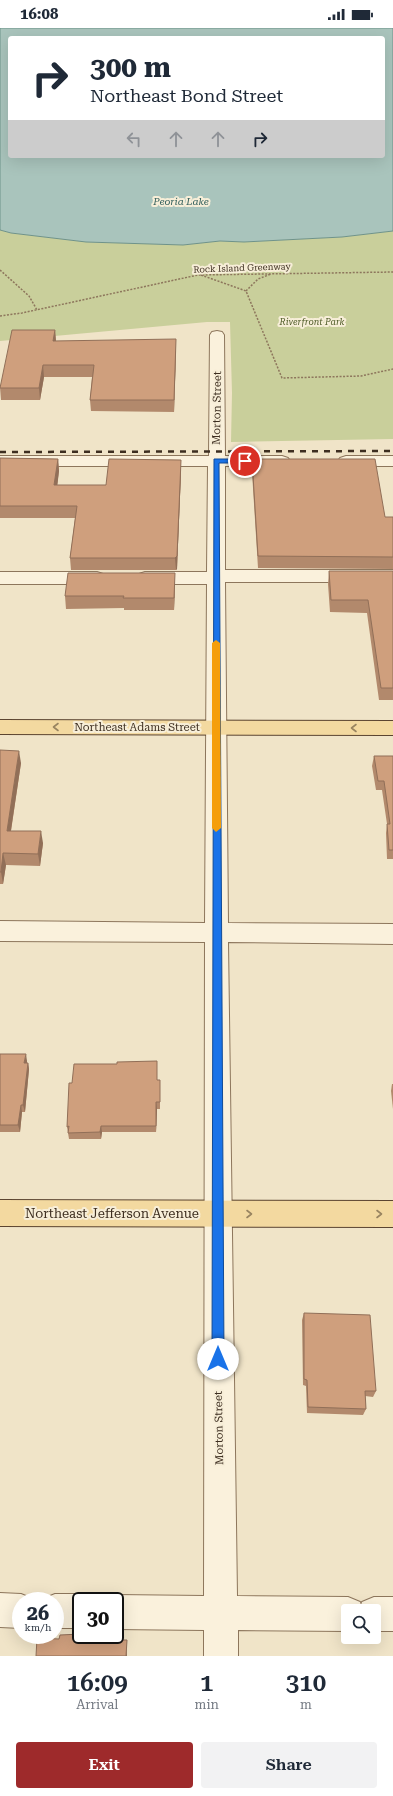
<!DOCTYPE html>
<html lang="en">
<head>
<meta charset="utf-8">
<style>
  :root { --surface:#fff; --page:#f2f2f3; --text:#1f2937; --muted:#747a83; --accent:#9e2a2b }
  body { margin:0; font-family:"Roboto Serif",serif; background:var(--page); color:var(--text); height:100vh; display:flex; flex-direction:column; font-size:15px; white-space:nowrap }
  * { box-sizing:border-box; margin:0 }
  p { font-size:13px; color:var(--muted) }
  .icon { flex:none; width:22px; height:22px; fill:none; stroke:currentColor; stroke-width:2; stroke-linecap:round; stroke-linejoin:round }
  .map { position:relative; height:1628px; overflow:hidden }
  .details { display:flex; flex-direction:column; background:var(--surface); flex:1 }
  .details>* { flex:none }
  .guide { position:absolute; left:8px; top:8px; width:377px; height:122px; border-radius:4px; box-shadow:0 4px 16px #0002; background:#fff; color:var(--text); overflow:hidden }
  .tools { position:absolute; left:341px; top:1576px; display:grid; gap:8px }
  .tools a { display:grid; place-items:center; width:40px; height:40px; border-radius:4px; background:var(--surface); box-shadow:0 4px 16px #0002; font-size:20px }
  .speed { position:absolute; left:12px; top:1564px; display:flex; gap:8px; font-size:20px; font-weight:700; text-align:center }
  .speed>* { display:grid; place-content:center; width:52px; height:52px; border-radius:50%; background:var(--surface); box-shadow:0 4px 16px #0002; line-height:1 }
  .speed small { font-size:10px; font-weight:400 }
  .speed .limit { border:2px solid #111; border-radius:6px; background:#fff; color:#111 }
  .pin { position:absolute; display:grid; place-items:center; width:34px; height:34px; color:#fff; margin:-17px; border:2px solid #fff; border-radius:50%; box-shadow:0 1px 4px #0007 }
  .me { position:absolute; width:44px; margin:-22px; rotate:0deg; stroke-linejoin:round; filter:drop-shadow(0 0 3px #0008) }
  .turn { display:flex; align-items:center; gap:14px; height:84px; padding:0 16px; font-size:18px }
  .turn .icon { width:52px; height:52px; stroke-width:2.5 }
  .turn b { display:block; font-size:28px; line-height:34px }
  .lanes { display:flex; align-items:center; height:38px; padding:0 16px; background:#0003; justify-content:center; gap:20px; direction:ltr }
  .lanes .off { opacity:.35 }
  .eta { display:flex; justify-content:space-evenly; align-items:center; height:68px; text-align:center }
  .eta b { font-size:24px; font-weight:600; line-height:28px }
  .action { display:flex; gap:8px; margin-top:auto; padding:8px 16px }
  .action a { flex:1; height:46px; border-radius:4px; background:var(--accent); color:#fff; font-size:16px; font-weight:600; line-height:46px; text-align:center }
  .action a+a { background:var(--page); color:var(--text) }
  .status { display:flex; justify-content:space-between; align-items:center; height:28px; padding:0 20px; background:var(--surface); direction:ltr }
  .status svg { height:11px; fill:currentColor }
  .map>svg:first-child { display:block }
  .green { fill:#c9cf9b }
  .water { fill:#a9c4bc; stroke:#6f938a; fill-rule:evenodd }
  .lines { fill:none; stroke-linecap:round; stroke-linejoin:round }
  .minor-casing { stroke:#8d765c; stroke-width:2 }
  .major-casing { stroke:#5b4430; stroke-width:2 }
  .path { stroke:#8d765c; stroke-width:1.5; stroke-dasharray:2 1.5; stroke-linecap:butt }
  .minor { fill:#faf1dc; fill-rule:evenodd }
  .major { fill:#f3d9a0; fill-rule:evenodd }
  .rail { stroke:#3d2e20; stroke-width:2.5; stroke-dasharray:6 6; stroke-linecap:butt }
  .wall { fill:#b2896c }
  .shaded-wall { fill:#916f58 }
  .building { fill:#cf9f7d; stroke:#916f58 }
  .oneway { stroke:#988460 }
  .route { fill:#1a73e8; stroke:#114b97 }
  .slow { fill:#f59e0b }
  .labels { text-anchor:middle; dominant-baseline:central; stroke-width:4; stroke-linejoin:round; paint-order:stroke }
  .far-street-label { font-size:9px; fill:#3d2e20; stroke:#f7eed8 }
  .far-park-label { font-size:9px; font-style:italic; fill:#4d5a26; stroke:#f7eed8 }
  .far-water-label { font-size:10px; font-style:italic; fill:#2f5d5a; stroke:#f7eed8 }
  .street-label { font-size:11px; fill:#3d2e20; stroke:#f7eed8 }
  .near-street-label { font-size:13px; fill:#3d2e20; stroke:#f7eed8 }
</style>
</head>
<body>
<div class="status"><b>16:08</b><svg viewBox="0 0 49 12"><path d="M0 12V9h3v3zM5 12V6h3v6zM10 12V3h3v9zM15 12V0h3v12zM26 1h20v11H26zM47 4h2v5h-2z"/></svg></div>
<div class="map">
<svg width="393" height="1628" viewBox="0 0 393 1628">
  <rect width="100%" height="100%" fill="#f0e4c8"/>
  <path class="green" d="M 0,202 L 11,205 L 86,214 L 183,217 L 220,213 L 244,214 L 342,209 L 393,203 L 393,411 L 231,414 L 232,365 L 230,294 L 207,294 L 0,313 Z"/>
  <path class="water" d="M 0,0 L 393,0 L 393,203 L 342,209 L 244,214 L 220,213 L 183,217 L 86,214 L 11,205 L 0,202 ZM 10,10 L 383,10 L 383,128 L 10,128 Z"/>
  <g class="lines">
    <defs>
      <g id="minor">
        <path d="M 217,303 L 222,304 L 224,307 L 225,428 L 282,428 L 288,430 L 290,433 L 288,436 L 282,438 L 225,438 L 225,542 L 393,542 L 393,554 L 225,554 L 228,895 L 393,896 L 393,916 L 228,914 L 237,1568 L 348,1569 L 360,1574 L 361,1577 L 362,1574 L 374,1569 L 393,1569 L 393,1603 L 374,1603 L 374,1583 L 348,1583 L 348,1603 L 238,1602 L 238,1628 L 204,1628 L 204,1602 L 115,1601 L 115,1573 L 103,1573 L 115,1567 L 204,1568 L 205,914 L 0,913 L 0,893 L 205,895 L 207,556 L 145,556 L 139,554 L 136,550 L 139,546 L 145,544 L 207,544 L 208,438 L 0,438 L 0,428 L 209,428 L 210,307 L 212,304 Z"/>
        <path d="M 346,428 L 393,428 L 393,438 L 346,438 L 340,436 L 338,433 L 340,430 Z"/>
        <path d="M 0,544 L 97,544 L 103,546 L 106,550 L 103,554 L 97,556 L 0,556 Z"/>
        <path d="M 0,1565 L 21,1566 L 33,1571 L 34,1573 L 21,1573 L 21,1600 L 0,1599 Z"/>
        <path d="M 55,1566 L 81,1566 L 93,1571 L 94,1573 L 81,1573 L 81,1600 L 55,1600 L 55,1573 L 42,1573 L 43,1571 Z"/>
      </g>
      <g id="major">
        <path d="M 0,692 L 393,693 L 393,707 L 0,706 Z"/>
        <path d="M 0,1172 L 393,1173 L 393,1199 L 0,1198 Z"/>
      </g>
    </defs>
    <use href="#minor" class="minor-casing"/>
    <use href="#major" class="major-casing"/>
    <g class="path">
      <path d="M 0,242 L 29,268 L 37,282"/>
      <path d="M 201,247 L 246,263 L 282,350 L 361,348 L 393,341"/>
      <path d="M 246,263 L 258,251 L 271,246"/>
      <path d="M 0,288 L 22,285 L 198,247 L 393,244"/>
    </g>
    <use href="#minor" class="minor"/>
    <use href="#major" class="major"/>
    <path class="rail" d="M 0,424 L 393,423"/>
  </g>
  <g class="wall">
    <path d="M 55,302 L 56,313 L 176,323 L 174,384 L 91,383 L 90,372 L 92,349 L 44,349 L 40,372 L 1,372 L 0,359 Z"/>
    <path d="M 0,430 L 58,431 L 59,443 L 57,457 L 106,457 L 181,444 L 177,541 L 176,542 L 71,542 L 70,530 L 75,490 L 0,490 Z"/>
    <path d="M 252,431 L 385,489 L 393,489 L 393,541 L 258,540 L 252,444 Z"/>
    <path d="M 329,543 L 393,543 L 393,672 L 379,672 L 367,585 L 330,584 L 328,556 Z"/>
    <path d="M 175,558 L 174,582 L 124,582 L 124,580 L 66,581 L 65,568 Z"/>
    <path d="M 0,722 L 21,735 L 11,803 L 43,815 L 40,838 L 6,837 L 3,856 L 0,856 Z"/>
    <path d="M 374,728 L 393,728 L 393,831 L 387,831 L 386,805 L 387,796 L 382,762 L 376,762 L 372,738 Z"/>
    <path d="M 0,1026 L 27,1033 L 27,1035 L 28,1035 L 29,1041 L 25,1084 L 22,1084 L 20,1104 L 0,1104 Z"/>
    <path d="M 157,1033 L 157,1052 L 160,1052 L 160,1081 L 157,1081 L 156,1104 L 102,1104 L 101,1111 L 69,1111 L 67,1099 L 72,1055 L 117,1036 Z"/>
    <path d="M 392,1056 L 393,1056 L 393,1081 L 391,1063 Z"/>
    <path d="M 304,1285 L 376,1363 L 373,1369 L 365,1368 L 366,1381 L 363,1387 L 307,1385 L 306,1358 L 303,1357 L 302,1292 Z"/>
  </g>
  <g class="shaded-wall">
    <path d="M 55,302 L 56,314 L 53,313 Z"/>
    <path d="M 176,311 L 176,323 L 174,384 L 174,372 Z"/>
    <path d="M 43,337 L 44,349 L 40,372 L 39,360 Z"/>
    <path d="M 58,431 L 59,443 L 56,469 L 54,457 Z"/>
    <path d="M 181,432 L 181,444 L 177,541 L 176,542 L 175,530 Z"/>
    <path d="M 175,545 L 175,558 L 174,582 L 174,570 Z"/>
    <path d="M 19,723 L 21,735 L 9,815 L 7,803 Z"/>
    <path d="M 41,803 L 43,815 L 40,838 L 38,826 Z"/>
    <path d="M 3,825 L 6,837 L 3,856 L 1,844 Z"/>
    <path d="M 26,1026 L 27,1033 L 26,1041 L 24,1035 Z"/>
    <path d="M 28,1035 L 29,1041 L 25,1084 L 23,1077 Z"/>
    <path d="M 156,1074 L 157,1081 L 156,1104 Z"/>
    <path d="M 21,1077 L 22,1084 L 20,1104 L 18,1097 Z"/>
    <path d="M 101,1098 L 102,1104 L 101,1111 L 100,1104 Z"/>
    <path d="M 127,1612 L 127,1628 L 126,1628 Z"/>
  </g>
  <g class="building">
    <path d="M 12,302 L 55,302 L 53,313 L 176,311 L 174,372 L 90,372 L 94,337 L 43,337 L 39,360 L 0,360 Z"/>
    <path d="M 0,430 L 58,431 L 54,457 L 106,457 L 109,431 L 181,432 L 177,528 L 175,530 L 70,530 L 77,478 L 0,478 Z"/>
    <path d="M 252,431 L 375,431 L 385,489 L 393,489 L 393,529 L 258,528 Z"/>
    <path d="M 329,543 L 393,543 L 393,660 L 381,660 L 368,572 L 331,572 Z"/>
    <path d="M 68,545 L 175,545 L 174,570 L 123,570 L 124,568 L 65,568 Z"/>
    <path d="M 0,722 L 19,723 L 7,803 L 41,803 L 38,826 L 3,825 L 1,844 L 0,844 Z"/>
    <path d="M 374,728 L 393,728 L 393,822 L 389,822 L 387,796 L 390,796 L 384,753 L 378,753 Z"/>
    <path d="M 0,1026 L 26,1026 L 24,1035 L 28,1035 L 23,1077 L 21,1077 L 18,1097 L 0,1097 Z"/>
    <path d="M 157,1033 L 157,1052 L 160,1052 L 160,1074 L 156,1074 L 156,1098 L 101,1098 L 100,1104 L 68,1105 L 69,1098 L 67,1099 L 69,1055 L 72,1055 L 74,1036 L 117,1036 L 117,1034 Z"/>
    <path d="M 304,1285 L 370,1287 L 376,1363 L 365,1363 L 366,1381 L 308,1379 L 307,1352 L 304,1351 Z"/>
    <path d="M 81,1606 L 81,1607 L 87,1607 L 87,1612 L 127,1612 L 126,1628 L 36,1628 L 37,1610 L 59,1611 L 60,1607 Z"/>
  </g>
  <defs><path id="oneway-chevron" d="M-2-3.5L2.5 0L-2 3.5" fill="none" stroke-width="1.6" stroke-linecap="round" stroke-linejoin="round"/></defs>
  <g class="oneway">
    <use href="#oneway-chevron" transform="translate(56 699) rotate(-180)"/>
    <use href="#oneway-chevron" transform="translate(354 700) rotate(-180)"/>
    <use href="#oneway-chevron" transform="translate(249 1186)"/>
    <use href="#oneway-chevron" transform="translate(379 1186)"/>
  </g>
  <path class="route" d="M 214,431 L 245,431 L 249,433 L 245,435 L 219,435 L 224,1331 L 223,1335 L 218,1337 L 214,1335 L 212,1331 Z"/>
  <path class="slow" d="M 216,612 L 220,615 L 221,800 L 216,804 L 212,800 L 212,615 Z"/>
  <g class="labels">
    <g class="far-street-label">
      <text transform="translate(242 240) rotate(-2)">Rock Island Greenway</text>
    </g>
    <g class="far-park-label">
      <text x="312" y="294">Riverfront Park</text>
    </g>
    <g class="far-water-label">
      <text x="181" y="173">Peoria Lake</text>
    </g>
    <g class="street-label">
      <text transform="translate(217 380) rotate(-89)">Morton Street</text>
      <text x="137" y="699">Northeast Adams Street</text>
      <text transform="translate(219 1400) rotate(-91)">Morton Street</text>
    </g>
    <g class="near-street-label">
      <text x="112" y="1185">Northeast Jefferson Avenue</text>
    </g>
  </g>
</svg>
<div class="tools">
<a><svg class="icon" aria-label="search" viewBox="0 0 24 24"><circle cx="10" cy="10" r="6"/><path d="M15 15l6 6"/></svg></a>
</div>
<div class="speed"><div>26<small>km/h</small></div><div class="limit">30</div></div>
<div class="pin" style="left:245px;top:433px;background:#d93025"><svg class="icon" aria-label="arrive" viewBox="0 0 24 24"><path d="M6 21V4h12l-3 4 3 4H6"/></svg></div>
<svg class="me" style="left:218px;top:1331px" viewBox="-20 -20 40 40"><circle r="19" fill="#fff"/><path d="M0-13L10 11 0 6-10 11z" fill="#1a73e8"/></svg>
<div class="guide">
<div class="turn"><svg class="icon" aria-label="right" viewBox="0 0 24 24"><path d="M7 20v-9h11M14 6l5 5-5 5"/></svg><div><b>300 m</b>Northeast Bond Street</div></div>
<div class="lanes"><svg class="icon off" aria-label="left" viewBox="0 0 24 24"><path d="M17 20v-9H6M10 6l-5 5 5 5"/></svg><svg class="icon off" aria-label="ahead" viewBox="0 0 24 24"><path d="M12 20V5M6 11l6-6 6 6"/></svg><svg class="icon off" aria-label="ahead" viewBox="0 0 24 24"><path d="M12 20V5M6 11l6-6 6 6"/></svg><svg class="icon" aria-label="right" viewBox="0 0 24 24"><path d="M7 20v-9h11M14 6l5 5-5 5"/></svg></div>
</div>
</div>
<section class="details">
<div class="eta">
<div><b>16:09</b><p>Arrival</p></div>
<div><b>1</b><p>min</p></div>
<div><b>310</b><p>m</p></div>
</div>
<div class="action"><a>Exit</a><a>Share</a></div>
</section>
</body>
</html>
